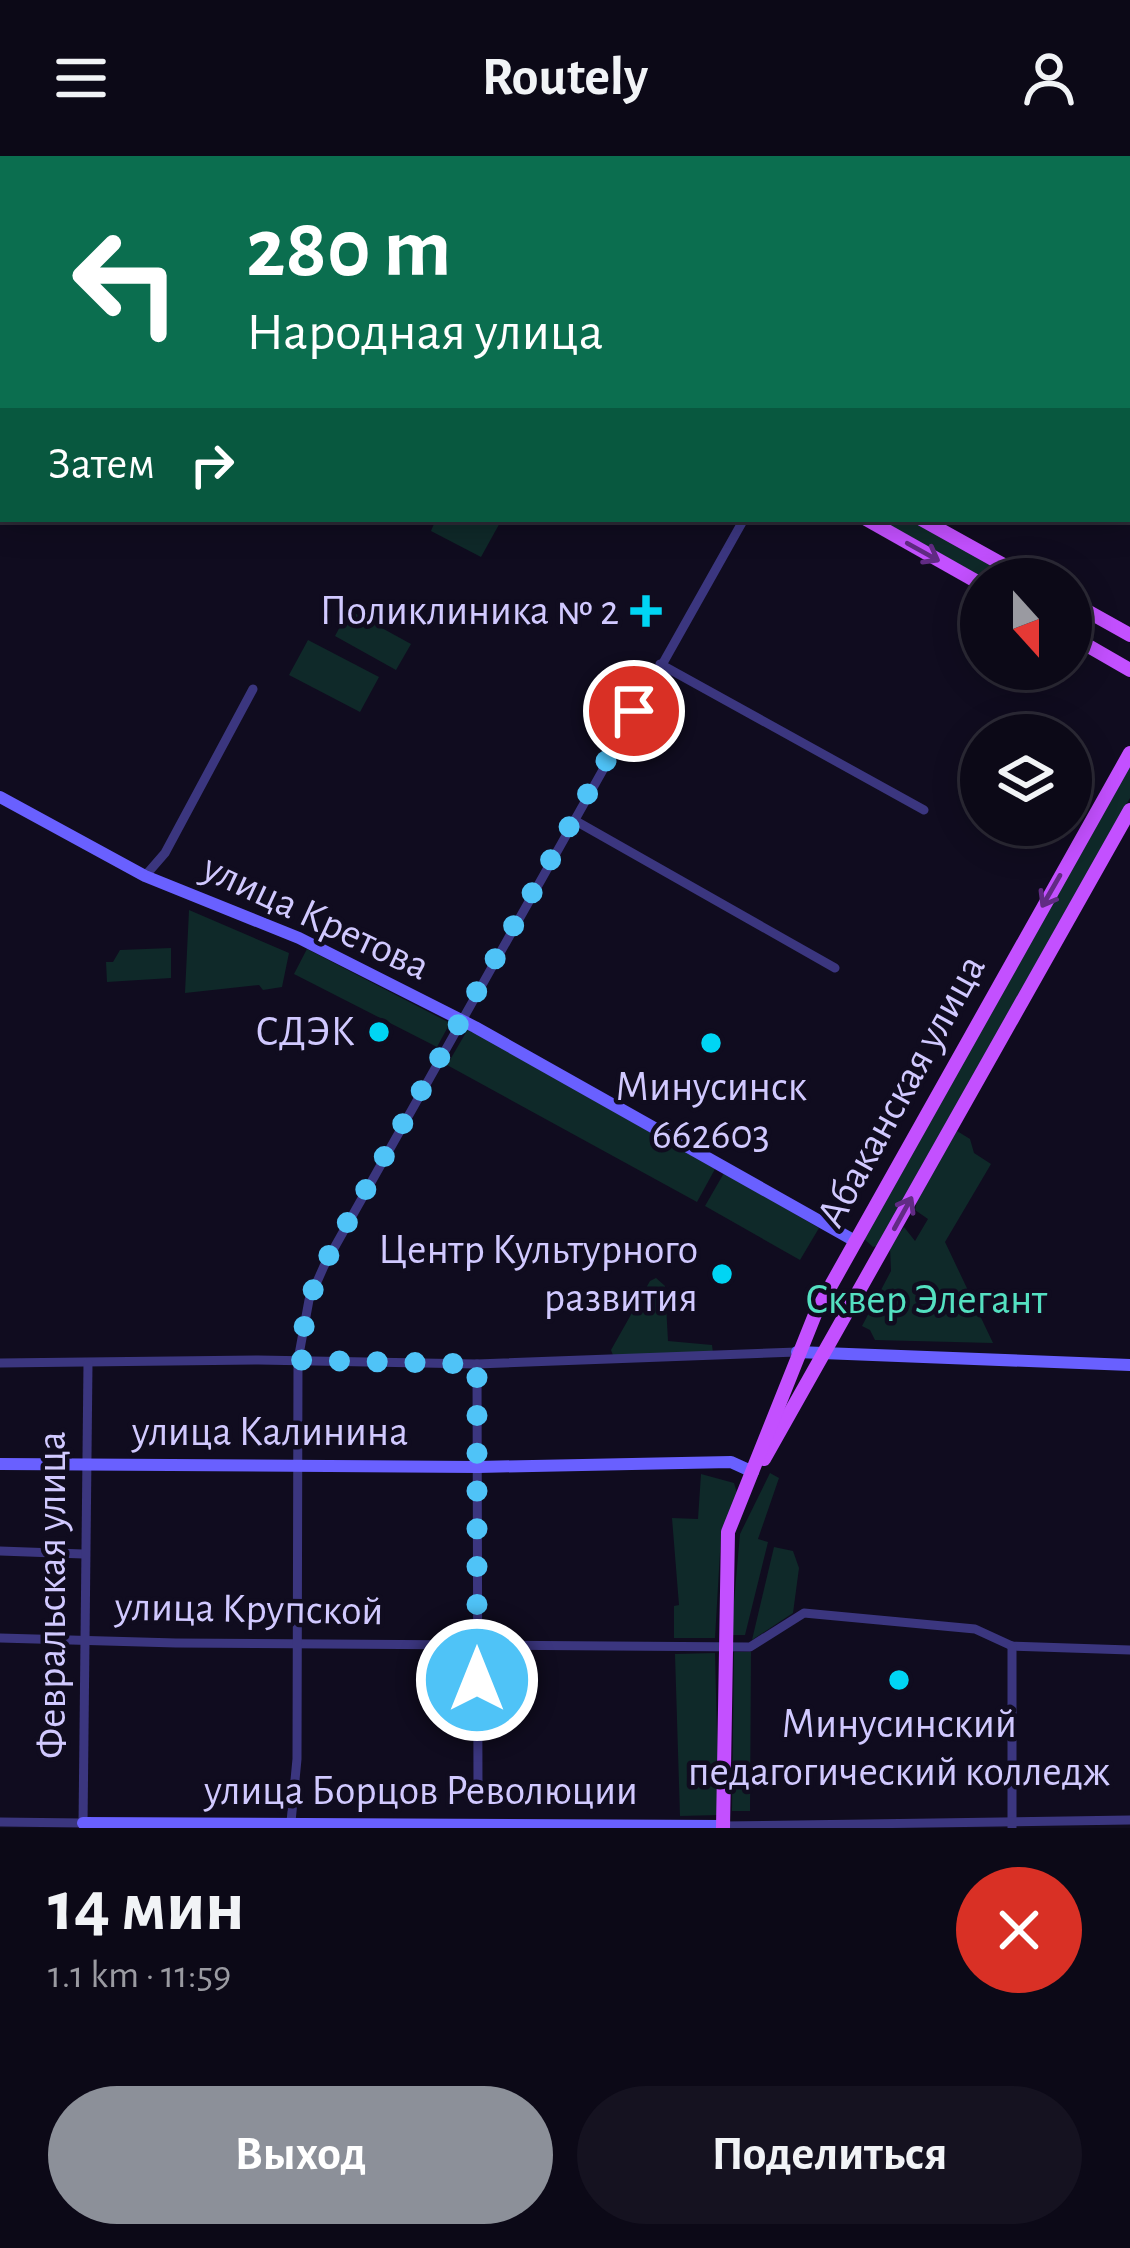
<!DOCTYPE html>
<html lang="ru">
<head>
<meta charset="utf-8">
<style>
  :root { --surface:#0c0917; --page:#151220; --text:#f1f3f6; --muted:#9a9aa1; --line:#2c2a36; --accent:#8c9099 }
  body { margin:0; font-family:"Alegreya Sans",sans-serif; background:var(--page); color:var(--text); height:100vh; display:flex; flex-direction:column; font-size:45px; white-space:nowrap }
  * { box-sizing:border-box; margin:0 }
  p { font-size:39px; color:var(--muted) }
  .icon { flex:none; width:66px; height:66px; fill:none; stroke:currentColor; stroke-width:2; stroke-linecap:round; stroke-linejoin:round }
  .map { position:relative; height:1672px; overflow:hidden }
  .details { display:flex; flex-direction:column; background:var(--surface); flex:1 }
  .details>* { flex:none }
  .hud { position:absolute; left:0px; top:0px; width:1131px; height:366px; box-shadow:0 6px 30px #0003,0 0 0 3px var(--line); background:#0b6e4f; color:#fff; overflow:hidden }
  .needle { width:78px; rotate:159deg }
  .buttons { position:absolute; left:960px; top:402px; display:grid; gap:24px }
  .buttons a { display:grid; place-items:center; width:132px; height:132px; border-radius:50%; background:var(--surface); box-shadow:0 6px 30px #0003,0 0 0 3px var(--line); font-size:60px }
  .pin { position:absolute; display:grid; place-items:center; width:102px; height:102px; color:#fff; margin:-51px; border:6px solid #fff; border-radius:50%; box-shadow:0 3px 12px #0007 }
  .me { position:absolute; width:132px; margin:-66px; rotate:0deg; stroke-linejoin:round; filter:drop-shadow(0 0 9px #0008) }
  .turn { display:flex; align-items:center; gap:42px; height:252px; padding:0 48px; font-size:54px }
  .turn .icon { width:156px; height:156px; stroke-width:2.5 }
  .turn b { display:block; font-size:84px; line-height:102px }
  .then { display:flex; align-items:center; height:114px; padding:0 48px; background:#0003; gap:24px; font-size:45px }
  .round { display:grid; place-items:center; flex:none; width:126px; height:126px; border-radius:63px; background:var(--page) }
  .headline { display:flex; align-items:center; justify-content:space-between; height:204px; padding:0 48px }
  h1 { font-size:72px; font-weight:600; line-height:90px }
  .cta { display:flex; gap:24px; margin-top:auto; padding:24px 48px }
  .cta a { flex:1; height:138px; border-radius:72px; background:var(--accent); color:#fff; font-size:48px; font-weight:600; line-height:138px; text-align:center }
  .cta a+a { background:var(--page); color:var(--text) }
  header { display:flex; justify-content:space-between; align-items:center; height:156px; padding:0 48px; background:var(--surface); font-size:54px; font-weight:600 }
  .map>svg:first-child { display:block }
  .green { fill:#0f2929 }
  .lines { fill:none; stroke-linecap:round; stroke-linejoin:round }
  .street { stroke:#3b367f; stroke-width:9 }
  .secondary { stroke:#6960ff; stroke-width:12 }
  .primary { stroke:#c350ff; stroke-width:14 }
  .oneway { stroke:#612b84 }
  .route { stroke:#4fc3f7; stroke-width:21; stroke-dasharray:0 37.8 }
  .poi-dot { fill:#00d5f4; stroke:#100c1f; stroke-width:4.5 }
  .labels { text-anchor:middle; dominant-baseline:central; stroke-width:9; stroke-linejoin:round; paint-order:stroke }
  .poi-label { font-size:42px; fill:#d1c9ff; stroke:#100c1f; text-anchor:end }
  .street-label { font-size:42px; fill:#d1c9ff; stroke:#100c1f }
  .park-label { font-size:42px; fill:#54e0c1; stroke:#100c1f }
</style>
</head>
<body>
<header><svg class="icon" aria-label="menu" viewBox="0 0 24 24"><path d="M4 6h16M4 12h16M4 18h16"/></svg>Routely<svg class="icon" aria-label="person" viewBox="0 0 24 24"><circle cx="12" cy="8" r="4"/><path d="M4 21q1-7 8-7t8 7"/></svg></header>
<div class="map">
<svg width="1130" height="1672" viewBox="0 0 1130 1672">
  <rect width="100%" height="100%" fill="#100c1f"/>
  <g class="green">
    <path d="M 436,363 L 502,363 L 481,401 L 431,375 Z"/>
    <path d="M 874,363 L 911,363 L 1020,423 L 981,423 Z"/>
    <path d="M 349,454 L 411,488 L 396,514 L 335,480 Z"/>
    <path d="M 308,484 L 379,521 L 360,556 L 289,519 Z"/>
    <path d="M 1130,606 L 1130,642 L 877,1090 L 873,1091 L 862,1081 Z"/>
    <path d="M 189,754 L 289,797 L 282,831 L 263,834 L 259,829 L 185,837 Z"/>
    <path d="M 171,792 L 171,822 L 107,826 L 106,806 L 113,806 L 120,794 Z"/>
    <path d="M 307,793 L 450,867 L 437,891 L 294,818 Z"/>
    <path d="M 468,873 L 715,1013 L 697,1046 L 447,909 Z"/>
    <path d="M 957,975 L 970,983 L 974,997 L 991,1008 L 945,1086 L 993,1187 L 875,1184 L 870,1174 L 862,1170 L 891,1115 L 890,1091 L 904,1071 L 915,1085 L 928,1063 L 915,1054 L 918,1040 Z"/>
    <path d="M 724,1017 L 819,1072 L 800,1104 L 705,1050 Z"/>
    <path d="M 656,1122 L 665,1130 L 668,1185 L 712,1189 L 713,1197 L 614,1202 L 611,1194 L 650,1125 Z"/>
    <path d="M 770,1317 L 779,1322 L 758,1383 L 768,1386 L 745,1479 L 731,1479 L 740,1378 Z"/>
    <path d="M 701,1318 L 734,1327 L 737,1337 L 721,1379 L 715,1482 L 674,1482 L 674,1450 L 679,1449 L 672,1362 L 698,1363 Z"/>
    <path d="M 774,1391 L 793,1395 L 799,1412 L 793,1457 L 752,1484 Z"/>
    <path d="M 734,1496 L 751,1496 L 750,1655 L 732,1655 Z"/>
    <path d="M 715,1497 L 719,1659 L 680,1660 L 675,1498 Z"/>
  </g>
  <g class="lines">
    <g class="street">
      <path d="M 393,3 L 393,0"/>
      <path d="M 1120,3 L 1122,0"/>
      <path d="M 660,508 L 924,654"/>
      <path d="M 574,664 L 835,812"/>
      <path d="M 145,720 L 165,697 L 253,533"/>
      <path d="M 0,1207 L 258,1204 L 477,1208 L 797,1196"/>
      <path d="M 477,1208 L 478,1633"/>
      <path d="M 0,1395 L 83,1398"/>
      <path d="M 0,1482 L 176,1487 L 750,1491 L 804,1457 L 975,1473 L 1012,1490 L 1130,1494"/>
      <path d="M 1012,1490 L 1012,1671"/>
      <path d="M 0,1666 L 83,1667"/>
      <path d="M 291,1666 L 297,1603 L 298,1204 L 309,1144 L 324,1110 L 744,363"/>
      <path d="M 83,1669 L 88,1207"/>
      <path d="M 723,1670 L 1130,1664"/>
    </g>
    <g class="secondary">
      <path d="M 712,3 L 713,0"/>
      <path d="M 0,641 L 145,720 L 299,782 L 475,871 L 855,1085"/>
      <path d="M 797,1196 L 1130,1209"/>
      <path d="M 0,1308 L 478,1311 L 731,1306 L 753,1316"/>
      <path d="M 83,1667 L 723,1670"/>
    </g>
    <g class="primary">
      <path d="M 0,196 L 3,196"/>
      <path d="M 866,363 L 981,428"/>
      <path d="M 921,363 L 1029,423"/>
      <path d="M 1071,446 L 1130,479"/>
      <path d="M 1071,480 L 1130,514"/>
      <path d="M 764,1303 L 1130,654"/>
      <path d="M 723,1672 L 728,1376 L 816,1156 L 1130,597"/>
    </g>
  </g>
  <defs><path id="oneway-shaft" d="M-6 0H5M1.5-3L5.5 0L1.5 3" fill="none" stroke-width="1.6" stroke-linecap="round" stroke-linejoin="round" transform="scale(3)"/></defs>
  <g class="oneway">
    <use href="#oneway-shaft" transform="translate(923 396) rotate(29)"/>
    <use href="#oneway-shaft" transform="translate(1051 735) rotate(120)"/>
    <use href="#oneway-shaft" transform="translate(903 1057) rotate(-61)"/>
  </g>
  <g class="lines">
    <path class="route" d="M 477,1524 L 477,1208 L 298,1204 L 309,1144 L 323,1110 L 634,555"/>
  </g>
  <g class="poi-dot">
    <path d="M640 437h12v12h12v12h-12v12h-12v-12h-12v-12h12z"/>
    <circle cx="379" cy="876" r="12"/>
    <circle cx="711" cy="887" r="12"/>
    <circle cx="722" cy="1118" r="12"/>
    <circle cx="899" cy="1524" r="12"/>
  </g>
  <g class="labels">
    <g class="poi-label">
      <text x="619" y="455">Поликлиника № 2</text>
      <text x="355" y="876">СДЭК</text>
      <text x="711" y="931" text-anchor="middle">Минусинск<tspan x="711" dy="48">662603</tspan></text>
      <text x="698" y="1094">Центр Культурного<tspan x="698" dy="48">развития</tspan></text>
      <text x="899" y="1568" text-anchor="middle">Минусинский<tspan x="899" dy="48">педагогический колледж</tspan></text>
    </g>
    <g class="street-label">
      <text transform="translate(316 761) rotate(25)">улица Кретова</text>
      <text transform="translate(901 935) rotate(-61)">Абаканская улица</text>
      <text x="270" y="1276">улица Калинина</text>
      <text transform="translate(52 1439) rotate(-90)">Февральская улица</text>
      <text transform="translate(249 1453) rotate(1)">улица Крупской</text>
      <text x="421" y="1635">улица Борцов Революции</text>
    </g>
    <g class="park-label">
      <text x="926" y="1144">Сквер Элегант</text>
    </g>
  </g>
</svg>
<div class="buttons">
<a><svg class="needle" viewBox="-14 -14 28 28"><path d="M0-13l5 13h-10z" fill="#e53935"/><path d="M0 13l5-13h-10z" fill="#9a9aa1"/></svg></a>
<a><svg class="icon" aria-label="layers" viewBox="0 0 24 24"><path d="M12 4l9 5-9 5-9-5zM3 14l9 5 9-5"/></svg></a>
</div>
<div class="pin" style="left:634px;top:555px;background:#d93025"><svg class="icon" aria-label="arrive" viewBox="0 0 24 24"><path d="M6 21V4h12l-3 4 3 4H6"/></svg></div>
<svg class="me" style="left:477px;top:1524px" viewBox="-20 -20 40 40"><circle r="17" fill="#4fc3f7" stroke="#fff" stroke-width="3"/><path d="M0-11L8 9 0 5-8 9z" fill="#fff"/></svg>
<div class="hud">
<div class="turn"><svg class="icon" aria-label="left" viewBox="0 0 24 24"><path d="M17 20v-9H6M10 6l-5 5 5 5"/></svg><div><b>280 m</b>Народная улица</div></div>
<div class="then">Затем<svg class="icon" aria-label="right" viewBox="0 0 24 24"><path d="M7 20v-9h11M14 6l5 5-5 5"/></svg></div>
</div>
</div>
<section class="details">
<div class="headline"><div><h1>14 мин</h1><p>1.1 km · 11:59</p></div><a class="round" style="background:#d93025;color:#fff"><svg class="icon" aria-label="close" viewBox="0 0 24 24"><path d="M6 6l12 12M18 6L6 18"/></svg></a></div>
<div class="cta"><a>Выход</a><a>Поделиться</a></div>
</section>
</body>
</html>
